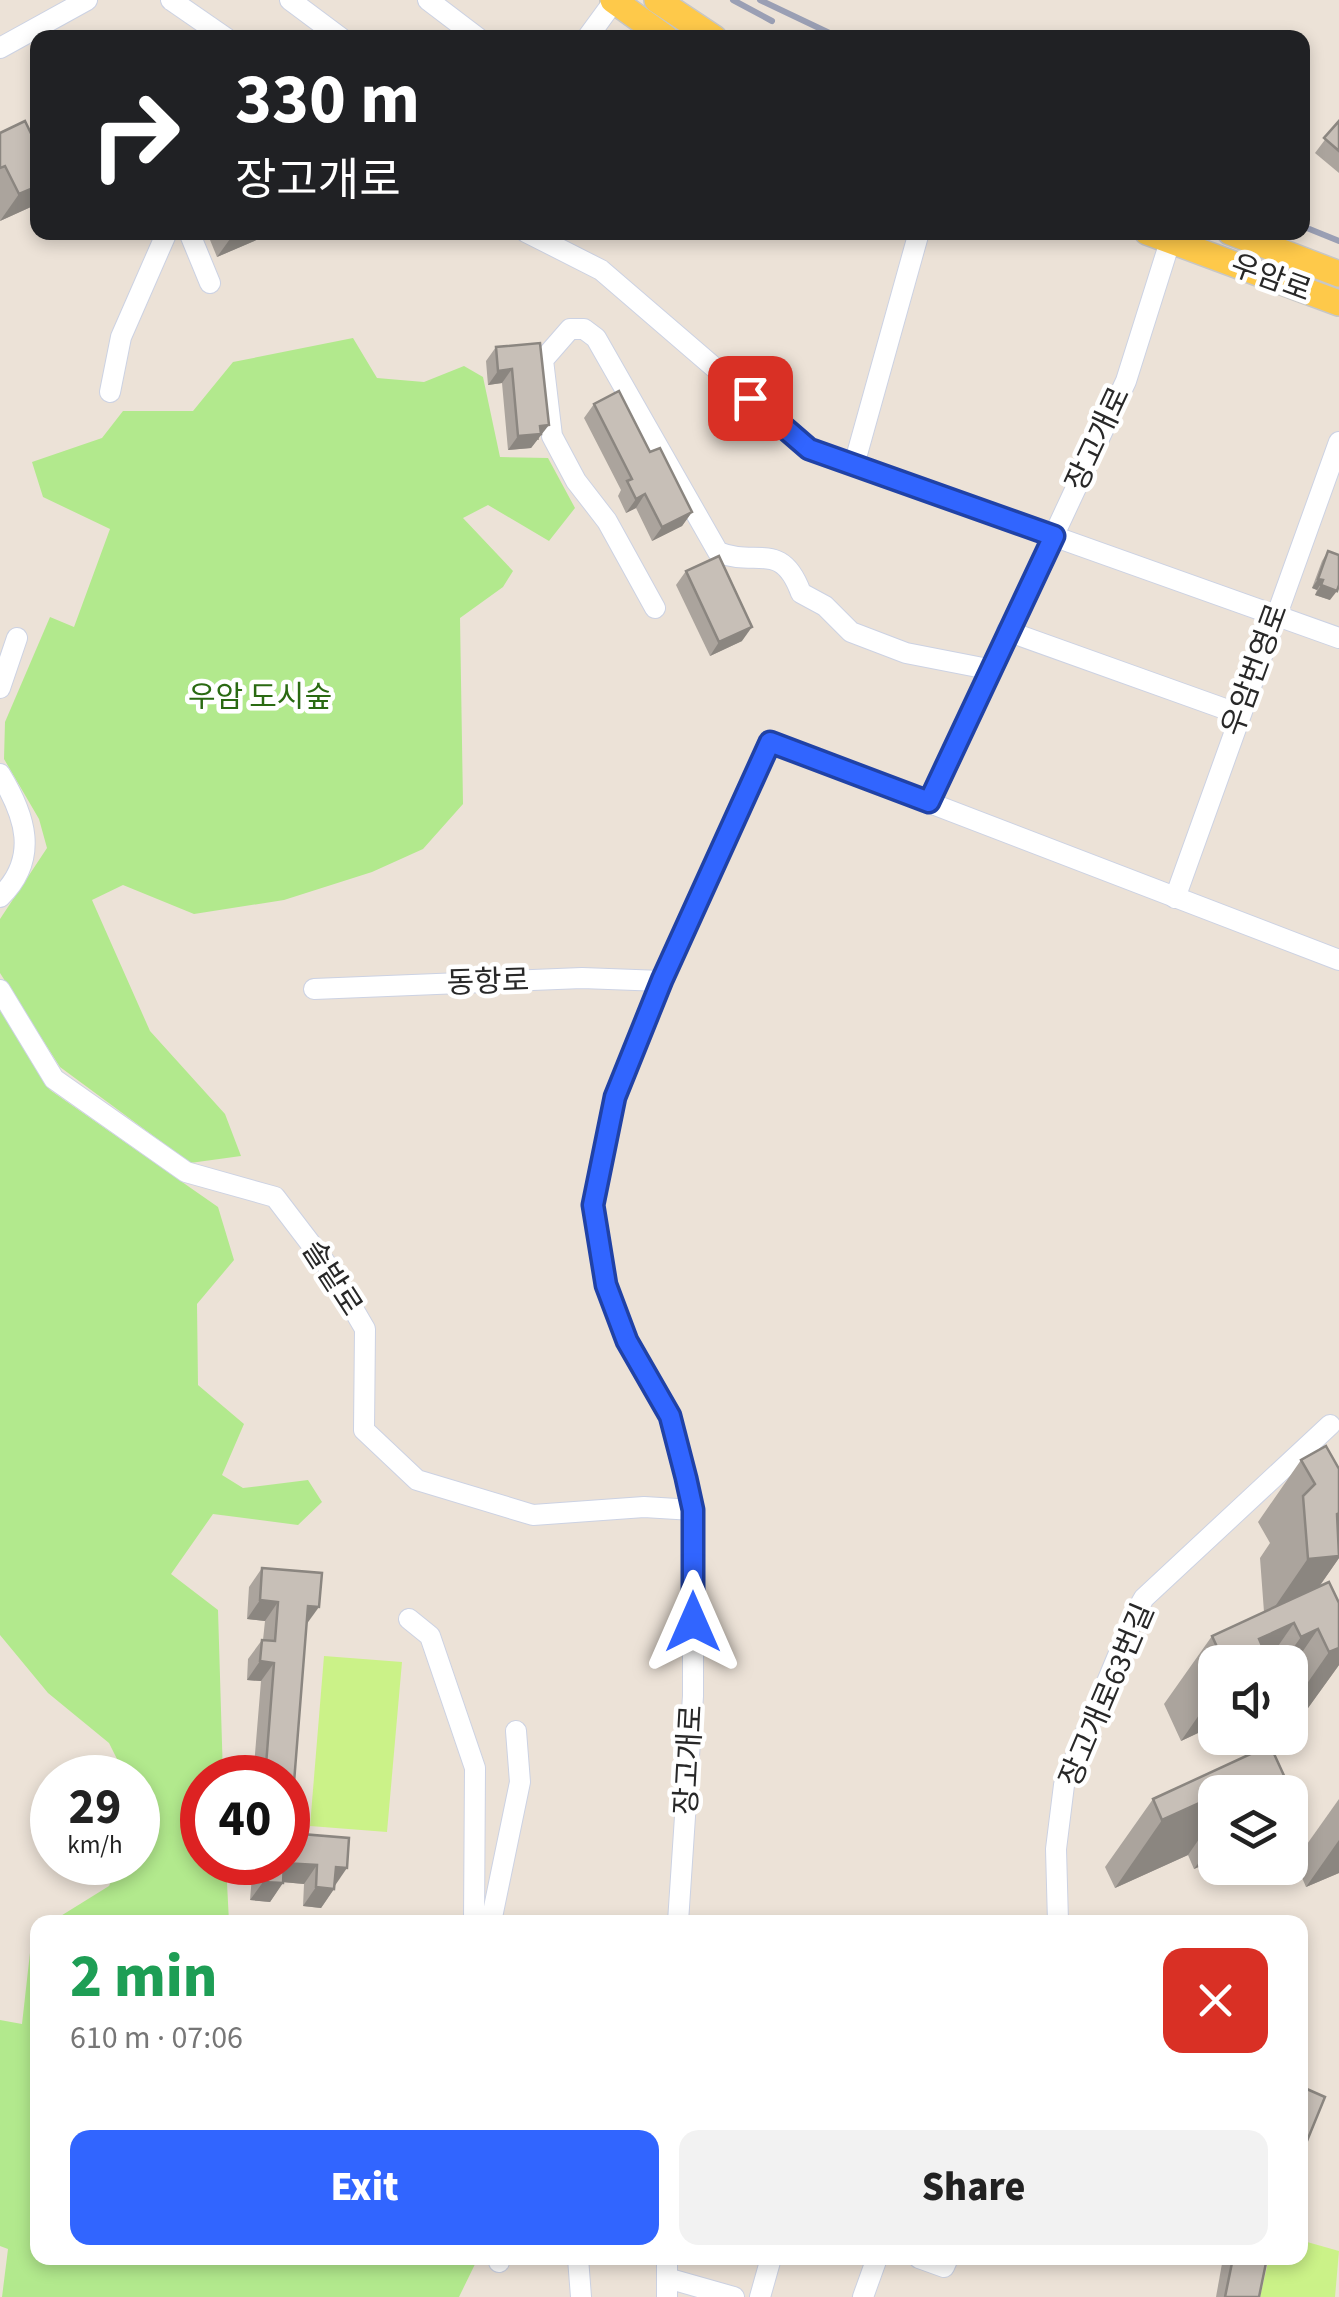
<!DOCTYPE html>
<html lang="en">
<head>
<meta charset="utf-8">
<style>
  :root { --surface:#fff; --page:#f2f2f2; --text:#222; --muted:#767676; --accent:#3165ff }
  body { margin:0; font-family:"Source Sans 3","Noto Sans KR",sans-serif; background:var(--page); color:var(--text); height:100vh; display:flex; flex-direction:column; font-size:38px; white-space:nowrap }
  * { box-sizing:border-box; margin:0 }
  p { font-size:32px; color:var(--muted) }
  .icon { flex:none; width:55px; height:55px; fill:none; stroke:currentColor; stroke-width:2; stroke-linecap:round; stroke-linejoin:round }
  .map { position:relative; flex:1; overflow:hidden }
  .sheet { position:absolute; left:30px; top:1915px; width:1278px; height:350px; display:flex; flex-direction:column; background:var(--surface); border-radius:20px; box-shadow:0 5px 15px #0003 }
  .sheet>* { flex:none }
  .banner { position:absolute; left:30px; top:30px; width:1280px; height:210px; border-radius:20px; box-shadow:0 5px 15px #0003; background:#202124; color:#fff; overflow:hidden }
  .controls { position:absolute; left:1198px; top:1645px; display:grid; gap:20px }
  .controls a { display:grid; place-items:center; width:110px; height:110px; border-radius:20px; background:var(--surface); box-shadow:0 5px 15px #0003; font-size:50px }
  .speed { position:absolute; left:30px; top:1755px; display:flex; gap:20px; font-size:50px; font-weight:700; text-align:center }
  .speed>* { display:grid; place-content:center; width:130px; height:130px; border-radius:50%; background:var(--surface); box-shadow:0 5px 15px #0003; line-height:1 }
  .speed small { font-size:25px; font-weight:400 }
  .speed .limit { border:15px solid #d22; background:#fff; color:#111 }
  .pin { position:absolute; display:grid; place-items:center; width:85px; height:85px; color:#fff; margin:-42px; border-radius:20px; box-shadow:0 5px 15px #0006 }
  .me { position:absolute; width:110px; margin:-55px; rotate:0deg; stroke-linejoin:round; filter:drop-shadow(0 0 8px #0008) }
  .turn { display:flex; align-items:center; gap:35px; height:210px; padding:0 40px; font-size:45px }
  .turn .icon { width:130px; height:130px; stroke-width:2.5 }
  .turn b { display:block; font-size:70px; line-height:85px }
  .round { display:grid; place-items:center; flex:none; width:105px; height:105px; border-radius:20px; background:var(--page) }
  .headline { display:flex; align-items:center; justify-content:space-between; height:170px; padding:0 40px }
  h1 { font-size:60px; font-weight:800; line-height:75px; color:#1e9e55 }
  .action { display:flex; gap:20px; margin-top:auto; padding:20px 40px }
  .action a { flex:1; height:115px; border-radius:20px; background:var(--accent); color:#fff; font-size:40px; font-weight:800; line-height:115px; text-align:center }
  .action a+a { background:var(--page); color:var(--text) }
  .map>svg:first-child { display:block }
  .green { fill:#b2e98d }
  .pitch { fill:#cbf288 }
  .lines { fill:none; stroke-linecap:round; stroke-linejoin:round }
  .minor-casing { stroke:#ccd2e3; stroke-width:22 }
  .major-casing { stroke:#c7c7c7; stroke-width:28 }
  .minor { stroke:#fff; stroke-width:20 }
  .major { stroke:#fec94a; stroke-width:25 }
  .rail { stroke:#9a9fb4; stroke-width:6 }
  .wall { fill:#aba49d }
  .shaded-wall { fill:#8b8680 }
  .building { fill:#c7bfb7; stroke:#8b8680; stroke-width:2.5 }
  .route-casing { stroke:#2042a6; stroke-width:25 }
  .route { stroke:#3165ff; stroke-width:18 }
  .labels { text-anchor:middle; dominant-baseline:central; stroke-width:9; stroke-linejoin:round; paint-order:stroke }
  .street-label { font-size:30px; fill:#282828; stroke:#fff }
  .park-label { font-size:30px; fill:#2a6a12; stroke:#fff }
</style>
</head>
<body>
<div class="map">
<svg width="1339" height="2297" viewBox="0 0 1339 2297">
  <rect width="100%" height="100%" fill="#ece2d7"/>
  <g class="green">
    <path d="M 353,338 L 377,378 L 424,382 L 464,366 L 483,377 L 500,457 L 548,458 L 575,508 L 549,541 L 488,505 L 463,518 L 513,571 L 503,587 L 460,618 L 463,804 L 423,849 L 372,872 L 284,900 L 194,914 L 123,885 L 92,900 L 150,1031 L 225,1114 L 241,1156 L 190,1163 L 60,1067 L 0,973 L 0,919 L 47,848 L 39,819 L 4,759 L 5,722 L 50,617 L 74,627 L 110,529 L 43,497 L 32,462 L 102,438 L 123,411 L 193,411 L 233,362 Z"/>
    <path d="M 0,1004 L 50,1090 L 218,1207 L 234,1260 L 197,1304 L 198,1385 L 244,1424 L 222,1475 L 243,1488 L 308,1480 L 322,1502 L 298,1525 L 213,1514 L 171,1574 L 218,1610 L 223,1777 L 202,1778 L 202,1862 L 226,1863 L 229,1922 L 51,1922 L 109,1886 L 120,1863 L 138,1862 L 138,1826 L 143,1814 L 138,1802 L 138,1778 L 126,1777 L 109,1743 L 48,1693 L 0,1635 Z"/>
    <path d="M 37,1931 L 38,2258 L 478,2258 L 459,2297 L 2,2297 L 8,2249 L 0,2246 L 0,2020 L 22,2024 L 32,1935 Z"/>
  </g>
  <g class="pitch">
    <path d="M 324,1656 L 402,1662 L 387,1832 L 310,1826 Z"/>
    <path d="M 1300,2240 L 1339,2251 L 1335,2297 L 1260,2297 L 1269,2258 L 1300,2258 Z"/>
  </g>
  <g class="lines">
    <defs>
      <g id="minor">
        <path d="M 171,0 L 226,38"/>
        <path d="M 290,0 L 341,38"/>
        <path d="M 428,0 L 478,38"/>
        <path d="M 587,38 L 614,1"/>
        <path d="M 0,48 L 87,0"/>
        <path d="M 189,232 L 210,283"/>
        <path d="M 526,232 L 601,270 L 809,449 L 1339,638"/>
        <path d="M 110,392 L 121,337 L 167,232"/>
        <path d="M 854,465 L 919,232"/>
        <path d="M 655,608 L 607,521 L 576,481 L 552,436 L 543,360 L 570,329 L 584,329 L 596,338 L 718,552 C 756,568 781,539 801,593 L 825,606 L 851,632 L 906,653 L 988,669"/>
        <path d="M 1007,631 L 1239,714"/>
        <path d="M 0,688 L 17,638"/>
        <path d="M 0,774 C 25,815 40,858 0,897"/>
        <path d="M 929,802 L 1126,381 L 1173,232"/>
        <path d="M 1175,898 L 1339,442"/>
        <path d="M 314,989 L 582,978 L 662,981"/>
        <path d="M 0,990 L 54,1079 L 186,1172 L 275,1197 L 330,1269 L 365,1329 L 364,1430 L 417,1480 L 533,1515 L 644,1507 L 693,1510"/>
        <path d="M 409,1619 L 430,1636 L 475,1768 L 474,1922"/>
        <path d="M 491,1922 L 520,1782 L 516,1731"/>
        <path d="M 678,1922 L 693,1696 L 693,1510 L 671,1416 L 627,1341 L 606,1285 L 593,1205 L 615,1097 L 662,981 L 771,742 L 1339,960"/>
        <path d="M 1058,1922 L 1056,1849 L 1064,1785 L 1137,1610 L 1144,1598 L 1330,1425"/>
        <path d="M 498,2258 L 499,2262"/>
        <path d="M 578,2258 L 581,2297"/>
        <path d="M 667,2258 L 667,2297"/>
        <path d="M 919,2258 L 944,2267 L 948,2258"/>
        <path d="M 667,2278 L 734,2297"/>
        <path d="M 760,2297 L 771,2258"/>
        <path d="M 863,2297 L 877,2258"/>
      </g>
      <g id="major">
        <path d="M 613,0 L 666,38"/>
        <path d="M 657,0 L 714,38"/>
        <path d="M 1147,232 L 1339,303"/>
        <path d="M 1230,232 L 1339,274"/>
      </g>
    </defs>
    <use href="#minor" class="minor-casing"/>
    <use href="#major" class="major-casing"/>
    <use href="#minor" class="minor"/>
    <use href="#major" class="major"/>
    <g class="rail">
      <path d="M 733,0 L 772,21"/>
      <path d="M 760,0 L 840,38"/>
      <path d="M 1302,226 L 1339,241"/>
    </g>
  </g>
  <g class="wall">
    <path d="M 1339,121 L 1339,173 L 1315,153 Z"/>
    <path d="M 0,133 L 33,206 L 0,221 Z"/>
    <path d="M 209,232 L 275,232 L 217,257 L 208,235 Z"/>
    <path d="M 540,343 L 539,440 L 537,440 L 531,448 L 508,450 L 502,383 L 488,385 L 486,361 L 496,347 Z"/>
    <path d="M 594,404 L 650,452 L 692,512 L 682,526 L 652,541 L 636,508 L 626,513 L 618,496 L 621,490 L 584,418 Z"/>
    <path d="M 1328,551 L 1330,600 L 1315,595 L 1317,590 L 1312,588 L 1322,561 Z"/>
    <path d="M 686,571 L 742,641 L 710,656 L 676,585 Z"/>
    <path d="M 1301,1460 L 1339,1469 L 1339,1558 L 1319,1587 L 1339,1665 L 1308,1708 L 1290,1717 L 1290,1662 L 1215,1662 L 1215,1725 L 1181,1741 L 1164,1704 L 1212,1636 L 1264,1612 L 1260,1558 L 1270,1543 L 1258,1522 Z"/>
    <path d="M 262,1568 L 306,1625 L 290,1833 L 334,1886 L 334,1889 L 321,1908 L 303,1906 L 304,1884 L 283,1882 L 270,1902 L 250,1900 L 252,1876 L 245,1875 L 246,1862 L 288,1862 L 288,1778 L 253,1778 L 261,1681 L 247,1680 L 248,1659 L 262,1640 L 263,1640 L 265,1621 L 247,1619 L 249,1587 Z"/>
    <path d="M 1270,1745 L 1297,1804 L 1290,1814 L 1290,1792 L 1215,1792 L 1215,1868 L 1253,1868 L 1250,1872 L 1223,1884 L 1212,1861 L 1194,1869 L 1188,1855 L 1115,1888 L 1105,1867 L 1153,1799 Z"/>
    <path d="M 1339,1799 L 1339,1873 L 1306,1887 L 1295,1861 Z"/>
    <path d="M 1223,2258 L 1267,2258 L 1259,2297 L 1216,2297 Z"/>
  </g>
  <g class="shaded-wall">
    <path d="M 38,186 L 38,199 L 33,206 L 0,221 L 19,194 Z"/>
    <path d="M 235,232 L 275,232 L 217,257 Z"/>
    <path d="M 512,369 L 502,383 L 488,385 L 498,371 Z"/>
    <path d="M 549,425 L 531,448 L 508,450 L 518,436 L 540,426 Z"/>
    <path d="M 645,494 L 636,508 L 626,513 L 636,499 Z"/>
    <path d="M 692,512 L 682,526 L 652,541 L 662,527 Z"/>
    <path d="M 1318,579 L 1323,580 L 1317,590 L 1312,588 Z"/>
    <path d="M 1321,585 L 1337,591 L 1330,600 L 1315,595 Z"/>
    <path d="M 752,627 L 742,641 L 710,656 L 719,642 Z"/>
    <path d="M 1339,1513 L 1339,1529 L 1319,1558 L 1339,1556 L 1339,1558 L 1297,1618 L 1265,1621 Z"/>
    <path d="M 260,1600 L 278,1602 L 265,1621 L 247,1619 Z"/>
    <path d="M 308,1606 L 319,1607 L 306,1625 Z"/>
    <path d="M 1294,1623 L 1267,1662 L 1243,1662 L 1259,1639 Z"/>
    <path d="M 1318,1629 L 1290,1670 L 1290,1662 L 1283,1662 L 1301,1637 Z"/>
    <path d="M 1339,1648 L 1339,1665 L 1308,1708 L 1290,1717 L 1290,1708 L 1329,1652 Z"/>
    <path d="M 260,1661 L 274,1663 L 261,1681 L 247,1680 Z"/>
    <path d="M 1215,1692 L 1215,1725 L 1181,1741 Z"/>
    <path d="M 1215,1796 L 1215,1816 L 1188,1855 L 1115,1888 L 1162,1820 Z"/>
    <path d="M 1215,1840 L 1215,1857 L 1212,1861 L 1194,1869 Z"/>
    <path d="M 1339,1840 L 1339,1873 L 1306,1887 Z"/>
    <path d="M 254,1862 L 261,1862 L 252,1876 L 245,1875 Z"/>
    <path d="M 284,1863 L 317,1865 L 304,1884 L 271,1881 Z"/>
    <path d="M 336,1867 L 347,1868 L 334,1887 Z"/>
    <path d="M 1235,1868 L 1253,1868 L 1250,1872 L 1223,1884 Z"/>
    <path d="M 263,1882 L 283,1883 L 270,1902 L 250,1900 Z"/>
    <path d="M 316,1887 L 334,1889 L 321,1908 L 303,1906 Z"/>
  </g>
  <g class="building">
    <path d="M 25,121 L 38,148 L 38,186 L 19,194 L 5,166 L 0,168 L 0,133 Z"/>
    <path d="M 1339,121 L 1339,151 L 1324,138 Z"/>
    <path d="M 540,343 L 549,425 L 540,426 L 541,434 L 518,436 L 512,369 L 498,371 L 496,347 Z"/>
    <path d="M 619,391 L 650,452 L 660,448 L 692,512 L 662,527 L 645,494 L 636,499 L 627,481 L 632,479 L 594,404 Z"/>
    <path d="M 1328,551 L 1339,555 L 1339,585 L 1337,591 L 1321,585 L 1323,580 L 1318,579 Z"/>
    <path d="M 719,556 L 752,627 L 719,642 L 686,571 Z"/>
    <path d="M 1326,1446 L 1339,1469 L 1339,1513 L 1337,1514 L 1339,1556 L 1308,1559 L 1303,1496 L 1315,1484 L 1301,1460 Z"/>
    <path d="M 262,1568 L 322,1573 L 319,1607 L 308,1606 L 290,1833 L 349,1838 L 347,1868 L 336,1867 L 334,1889 L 316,1887 L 317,1865 L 284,1863 L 283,1883 L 263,1882 L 264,1862 L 288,1862 L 288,1778 L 265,1778 L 274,1663 L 260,1661 L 262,1640 L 275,1641 L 278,1602 L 260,1600 Z"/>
    <path d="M 1329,1582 L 1339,1603 L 1339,1648 L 1329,1652 L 1318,1629 L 1301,1637 L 1294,1623 L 1259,1639 L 1266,1655 L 1251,1662 L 1224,1662 L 1212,1636 Z"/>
    <path d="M 1270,1745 L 1297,1804 L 1290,1807 L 1290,1792 L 1238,1792 L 1235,1787 L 1223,1792 L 1215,1792 L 1215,1796 L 1162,1820 L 1153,1799 Z"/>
    <path d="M 1300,2086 L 1325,2097 L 1300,2158 Z"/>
    <path d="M 1233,2258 L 1267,2258 L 1259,2297 L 1225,2297 Z"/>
  </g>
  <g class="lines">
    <defs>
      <path id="route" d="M 693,1622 L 693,1510 L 686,1478 L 670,1416 L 627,1341 L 606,1285 L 593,1205 L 615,1097 L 662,980 L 770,742 L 929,802 L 1054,536 L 809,449 L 750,398"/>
    </defs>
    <use href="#route" class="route-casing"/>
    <use href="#route" class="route"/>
  </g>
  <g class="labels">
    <g class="street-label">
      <text transform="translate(1271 278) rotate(20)">우암로</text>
      <text transform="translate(1098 439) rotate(-65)">장고개로</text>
      <text transform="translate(1255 670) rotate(-70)">우암번영로</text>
      <text transform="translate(488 982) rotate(-2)">동항로</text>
      <text transform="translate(332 1278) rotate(57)">솔밭로</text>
      <text transform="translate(1107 1695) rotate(-67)">장고개로63번길</text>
      <text transform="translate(689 1760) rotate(-87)">장고개로</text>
    </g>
    <g class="park-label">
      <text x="260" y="697">우암 도시숲</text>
    </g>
  </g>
</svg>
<div class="controls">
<a><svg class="icon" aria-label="sound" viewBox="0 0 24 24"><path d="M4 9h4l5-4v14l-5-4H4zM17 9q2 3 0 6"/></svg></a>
<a><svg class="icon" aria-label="layers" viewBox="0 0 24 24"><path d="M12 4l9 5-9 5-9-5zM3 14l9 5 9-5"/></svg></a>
</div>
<div class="speed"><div>29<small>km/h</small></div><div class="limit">40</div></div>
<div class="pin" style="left:750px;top:398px;background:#d93025"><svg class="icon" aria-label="arrive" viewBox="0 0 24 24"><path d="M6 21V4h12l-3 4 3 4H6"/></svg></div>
<svg class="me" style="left:693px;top:1622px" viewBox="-20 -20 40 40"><path d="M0-17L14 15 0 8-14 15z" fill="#3165ff" stroke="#fff" stroke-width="4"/></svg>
<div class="banner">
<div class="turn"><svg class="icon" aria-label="right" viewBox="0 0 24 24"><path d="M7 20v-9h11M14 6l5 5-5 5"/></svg><div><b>330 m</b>장고개로</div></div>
</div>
<section class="sheet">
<div class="headline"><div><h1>2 min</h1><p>610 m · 07:06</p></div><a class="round" style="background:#d93025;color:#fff"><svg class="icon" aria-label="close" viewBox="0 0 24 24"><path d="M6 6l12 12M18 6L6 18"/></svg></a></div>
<div class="action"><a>Exit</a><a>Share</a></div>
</section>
</div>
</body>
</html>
